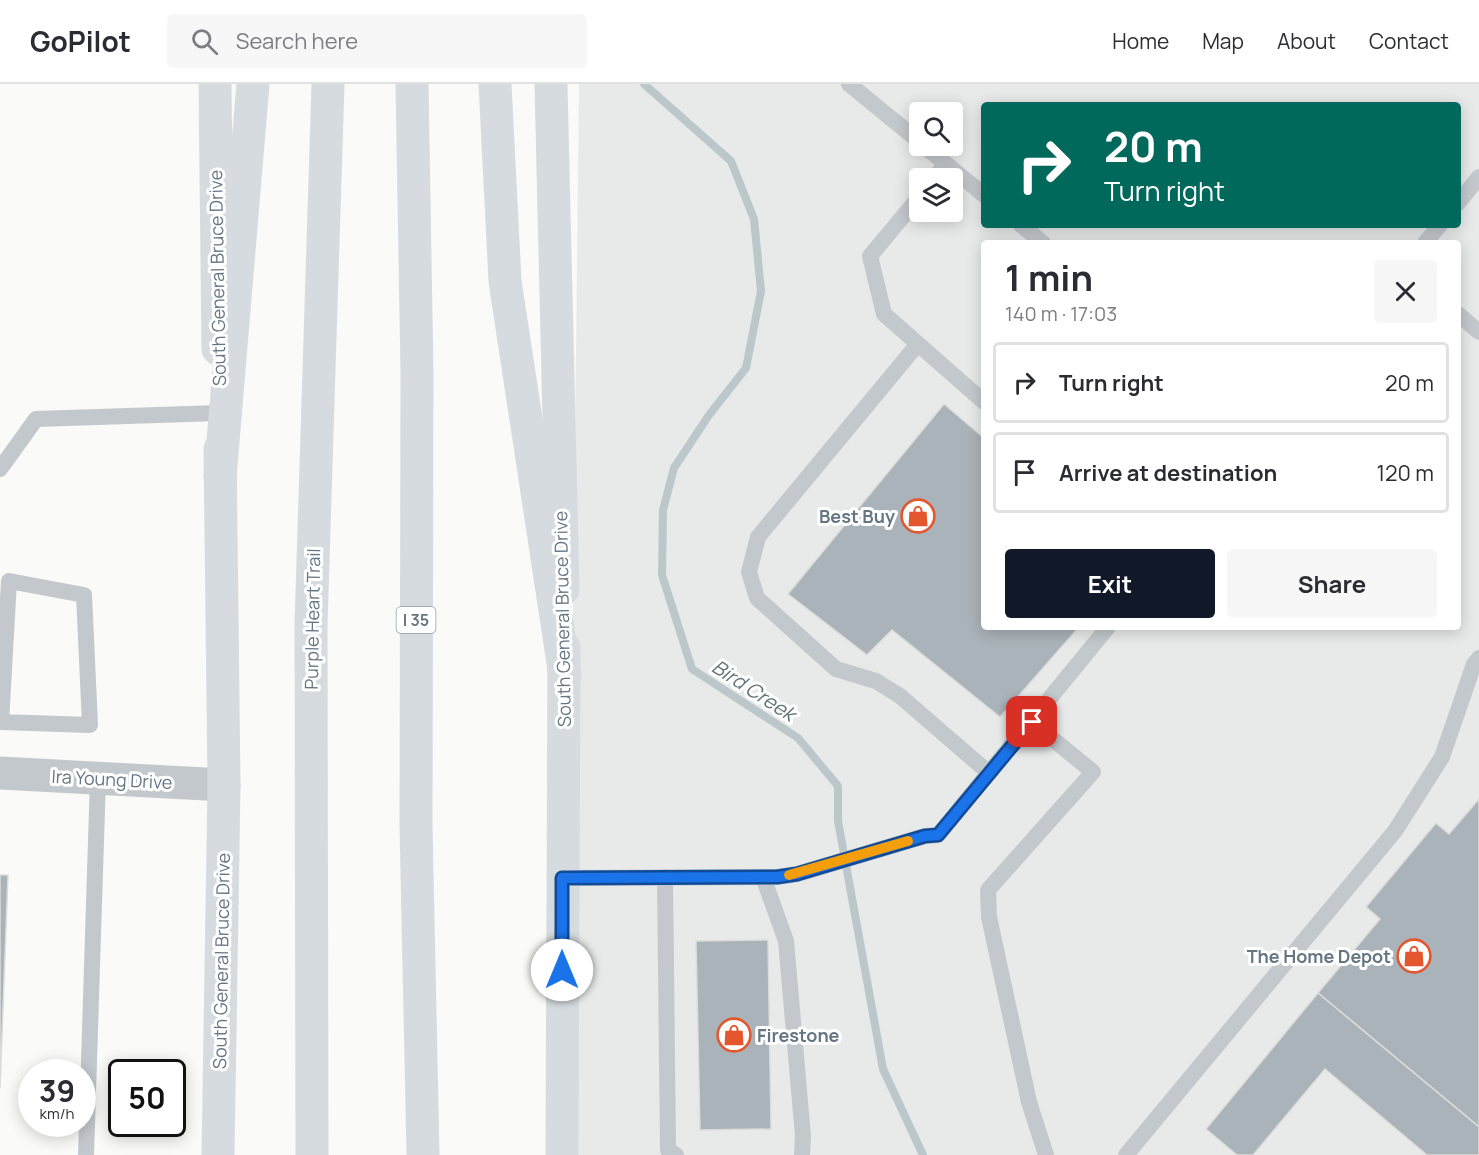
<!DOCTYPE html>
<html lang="en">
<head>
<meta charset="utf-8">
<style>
  :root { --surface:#fff; --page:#f7f7f7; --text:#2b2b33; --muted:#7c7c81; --line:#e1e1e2; --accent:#111827 }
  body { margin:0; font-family:Manrope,sans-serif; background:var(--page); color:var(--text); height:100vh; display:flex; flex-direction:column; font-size:22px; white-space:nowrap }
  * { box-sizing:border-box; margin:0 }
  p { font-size:20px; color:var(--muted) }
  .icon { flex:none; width:33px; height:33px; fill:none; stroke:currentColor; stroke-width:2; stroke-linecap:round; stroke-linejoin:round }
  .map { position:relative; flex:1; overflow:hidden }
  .details { position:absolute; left:981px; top:156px; width:480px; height:390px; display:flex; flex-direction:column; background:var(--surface); border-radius:6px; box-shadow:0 3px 15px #0003 }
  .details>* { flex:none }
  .banner { position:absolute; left:981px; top:18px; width:480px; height:126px; border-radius:6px; box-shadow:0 3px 15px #0003; background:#00695c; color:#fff; overflow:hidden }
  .tools { position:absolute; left:909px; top:18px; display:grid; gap:12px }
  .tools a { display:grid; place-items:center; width:54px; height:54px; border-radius:6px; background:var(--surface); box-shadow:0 3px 15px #0003; font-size:30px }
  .speed { position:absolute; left:18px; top:975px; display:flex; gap:12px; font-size:30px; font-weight:700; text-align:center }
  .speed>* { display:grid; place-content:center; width:78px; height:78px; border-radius:50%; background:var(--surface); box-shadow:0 3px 15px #0003; line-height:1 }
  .speed small { font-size:15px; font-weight:400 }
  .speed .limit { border:3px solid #111; border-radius:9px; background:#fff; color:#111 }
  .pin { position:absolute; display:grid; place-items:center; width:51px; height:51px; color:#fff; margin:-26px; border-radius:12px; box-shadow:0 3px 9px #0006 }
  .me { position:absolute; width:66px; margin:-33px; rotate:0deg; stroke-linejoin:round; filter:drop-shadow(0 0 4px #0008) }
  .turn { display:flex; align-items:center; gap:21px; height:126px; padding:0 24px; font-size:27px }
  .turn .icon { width:78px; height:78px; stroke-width:2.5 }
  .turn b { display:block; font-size:42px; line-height:51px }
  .round { display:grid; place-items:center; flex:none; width:63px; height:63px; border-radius:6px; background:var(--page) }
  .overview { display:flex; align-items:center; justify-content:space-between; height:102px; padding:0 24px }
  h1 { font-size:36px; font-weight:700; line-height:45px }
  .button { display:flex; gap:12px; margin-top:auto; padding:12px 24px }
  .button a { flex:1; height:69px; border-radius:6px; background:var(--accent); color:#fff; font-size:24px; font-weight:700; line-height:69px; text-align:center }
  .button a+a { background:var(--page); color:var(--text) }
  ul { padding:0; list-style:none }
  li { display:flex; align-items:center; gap:18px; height:81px; margin:0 12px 9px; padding:0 12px; border:3px solid var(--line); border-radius:6px }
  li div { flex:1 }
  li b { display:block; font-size:22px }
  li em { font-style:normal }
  header { display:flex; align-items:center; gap:36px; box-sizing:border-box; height:84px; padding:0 30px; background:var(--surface); border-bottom:2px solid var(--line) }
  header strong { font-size:28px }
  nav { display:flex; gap:33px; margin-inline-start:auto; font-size:21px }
  .search { width:420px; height:54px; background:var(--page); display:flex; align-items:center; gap:15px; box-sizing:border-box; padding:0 21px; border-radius:6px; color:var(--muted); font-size:22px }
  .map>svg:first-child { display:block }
  .built { fill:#e8e9e9; fill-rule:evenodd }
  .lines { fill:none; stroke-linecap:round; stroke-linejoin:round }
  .stream { stroke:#bbc7cb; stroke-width:8 }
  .building { fill:#aab3b9; stroke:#dcdcda; stroke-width:1.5 }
  .lane { stroke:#c3c8cc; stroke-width:16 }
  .street { stroke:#c3c8cc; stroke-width:33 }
  .secondary { stroke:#d6dbdf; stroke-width:33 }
  .highway { stroke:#d6dbdf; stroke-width:33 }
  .route-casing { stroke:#114b97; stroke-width:15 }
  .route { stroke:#1a73e8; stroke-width:10 }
  .slow { stroke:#f59e0b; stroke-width:10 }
  .labels { text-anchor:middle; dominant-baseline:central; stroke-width:6; stroke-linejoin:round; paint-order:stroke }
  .shield { fill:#fff; stroke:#939fa8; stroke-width:1.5 }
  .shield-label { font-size:16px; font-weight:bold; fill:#657683 }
  .street-label { font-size:18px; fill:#657683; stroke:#fff }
  .poi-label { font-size:18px; font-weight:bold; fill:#657683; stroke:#fff; text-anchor:end }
  .water-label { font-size:20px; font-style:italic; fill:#60757c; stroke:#fff }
</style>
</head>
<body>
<header>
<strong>GoPilot</strong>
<div class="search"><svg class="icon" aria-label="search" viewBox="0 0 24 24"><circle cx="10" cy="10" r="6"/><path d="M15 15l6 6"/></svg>Search here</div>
<nav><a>Home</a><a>Map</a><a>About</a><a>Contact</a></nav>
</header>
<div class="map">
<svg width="1479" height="1071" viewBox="0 0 1479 1071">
  <rect width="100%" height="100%" fill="#fafaf8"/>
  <path class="built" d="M 579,0 L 1479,0 L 1479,1071 L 567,1071 ZM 984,21 L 1458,21 L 1458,141 L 984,141 ZM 920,28 L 952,28 L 952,62 L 920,62 ZM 920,94 L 952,94 L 952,128 L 920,128 ZM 984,159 L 1458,159 L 1458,543 L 984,543 Z"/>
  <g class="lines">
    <path class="stream" d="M 644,0 L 731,77 L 754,135 L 761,207 L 746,284 L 709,331 L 674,384 L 663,426 L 662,491 L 692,585 L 798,654 L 838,702 L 838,737 L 883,985 L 923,1071"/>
  </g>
  <g class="building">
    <path d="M 944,320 L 984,354 L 984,543 L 1079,543 L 1000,633 L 892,546 L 867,571 L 788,510 Z"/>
    <path d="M 1479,715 L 1479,1043 L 1318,909 L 1380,835 L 1366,823 L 1436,739 L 1449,750 Z"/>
    <path d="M 0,791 L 8,791 L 0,1004 Z"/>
    <path d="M 768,856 L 771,1045 L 700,1046 L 696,857 Z"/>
    <path d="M 1318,909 L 1479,1043 L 1479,1071 L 1427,1071 L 1325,985 L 1253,1071 L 1237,1071 L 1206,1045 Z"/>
  </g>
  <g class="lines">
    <g class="lane">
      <path d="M 849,0 L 920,58"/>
      <path d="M 924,62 L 984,111"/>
      <path d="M 934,94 L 946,80"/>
      <path d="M 920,112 L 870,172 L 884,230 L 984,318"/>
      <path d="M 1458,119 L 1479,93"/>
      <path d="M 1021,141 L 1043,159"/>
      <path d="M 1425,159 L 1440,141"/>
      <path d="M 1458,230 L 1479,248"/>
      <path d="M 917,261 L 758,453 L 749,488 L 757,514 L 836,585 L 876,597 L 900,612 L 989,689"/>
      <path d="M 0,385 L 36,335 L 219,329"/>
      <path d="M 0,638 L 1,638 L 90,641 L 84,511 L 9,497 L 1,638"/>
      <path d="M 1032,638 L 1093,688 L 988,806 L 989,833 L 1029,1018 L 1046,1071"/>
      <path d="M 665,793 L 668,1066 L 676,1071"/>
      <path d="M 763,793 L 786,857 L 803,1052 L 802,1071"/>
      <path d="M 563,794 L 777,793 L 797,790 L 925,752 L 938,751 L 1108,543"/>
      <path d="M 86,1071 L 98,694"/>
      <path d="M 1126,1071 L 1395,747 L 1442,673 L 1474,580 L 1479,574"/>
    </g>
    <path class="street" d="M 0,689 L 224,701"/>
    <g class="secondary">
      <path d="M 215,0 L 218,265"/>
      <path d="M 551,0 L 563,505"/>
      <path d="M 218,1071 L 224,701 L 220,365"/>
      <path d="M 562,1071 L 564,563"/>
    </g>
    <g class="highway">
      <path d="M 412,0 L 417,289 L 416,741 L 423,1071"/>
      <path d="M 495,0 L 505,197 L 565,592"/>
      <path d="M 220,393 L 253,0"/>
      <path d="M 312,1071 L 311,541 L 328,0"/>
    </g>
  </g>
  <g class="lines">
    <defs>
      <path id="route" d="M 562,886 L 562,794 L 777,793 L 797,790 L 925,752 L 938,751 L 1032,638"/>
    </defs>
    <use href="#route" class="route-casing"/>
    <use href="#route" class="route"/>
    <path class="slow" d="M 789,791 L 908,757"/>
  </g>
  <defs>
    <symbol id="shop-ring" viewBox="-11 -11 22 22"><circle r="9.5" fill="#fff" stroke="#e4572e" stroke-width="1.5"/><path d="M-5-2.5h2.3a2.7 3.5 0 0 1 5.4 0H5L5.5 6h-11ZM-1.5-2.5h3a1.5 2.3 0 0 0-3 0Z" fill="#e4572e"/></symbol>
  </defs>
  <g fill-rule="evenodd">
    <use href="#shop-ring" x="899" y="413" width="38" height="38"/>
    <use href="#shop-ring" x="1395" y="853" width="38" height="38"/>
    <use href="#shop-ring" x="715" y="932" width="38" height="38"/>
  </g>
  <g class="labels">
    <rect class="shield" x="396.5" y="523" width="39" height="26" rx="4.5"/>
    <g class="shield-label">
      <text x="416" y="536">I 35</text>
    </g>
    <g class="street-label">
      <text transform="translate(217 194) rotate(-91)">South General Bruce Drive</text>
      <text transform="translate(312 535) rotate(-89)">Purple Heart Trail</text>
      <text transform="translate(562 535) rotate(-91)">South General Bruce Drive</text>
      <text transform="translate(112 695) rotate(3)">Ira Young Drive</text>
      <text transform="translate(221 877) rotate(-89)">South General Bruce Drive</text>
    </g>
    <g class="poi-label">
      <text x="895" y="432">Best Buy</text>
      <text x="1391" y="872">The Home Depot</text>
      <text x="757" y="951" text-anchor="start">Firestone</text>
    </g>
    <g class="water-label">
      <text transform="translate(754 606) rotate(33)">Bird Creek</text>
    </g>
  </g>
</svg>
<div class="tools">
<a><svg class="icon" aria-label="search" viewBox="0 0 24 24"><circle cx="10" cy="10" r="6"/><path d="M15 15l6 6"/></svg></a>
<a><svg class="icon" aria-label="layers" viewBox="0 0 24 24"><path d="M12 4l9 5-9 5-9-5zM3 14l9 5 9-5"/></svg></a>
</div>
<div class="speed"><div>39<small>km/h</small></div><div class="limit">50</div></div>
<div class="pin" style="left:1032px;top:638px;background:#d93025"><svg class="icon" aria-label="arrive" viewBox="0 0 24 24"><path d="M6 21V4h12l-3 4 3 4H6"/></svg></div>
<svg class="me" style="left:562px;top:886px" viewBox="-20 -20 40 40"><circle r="19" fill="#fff"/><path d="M0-13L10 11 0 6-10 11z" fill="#1a73e8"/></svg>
<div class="banner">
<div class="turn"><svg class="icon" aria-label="right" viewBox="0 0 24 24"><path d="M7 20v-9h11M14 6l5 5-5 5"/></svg><div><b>20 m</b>Turn right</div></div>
</div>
<section class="details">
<div class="overview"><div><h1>1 min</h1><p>140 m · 17:03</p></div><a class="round"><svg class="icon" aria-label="close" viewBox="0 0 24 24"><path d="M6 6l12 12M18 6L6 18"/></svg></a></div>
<ul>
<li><svg class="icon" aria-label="right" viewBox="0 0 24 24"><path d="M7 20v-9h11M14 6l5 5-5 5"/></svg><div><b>Turn right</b></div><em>20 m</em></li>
<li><svg class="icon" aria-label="arrive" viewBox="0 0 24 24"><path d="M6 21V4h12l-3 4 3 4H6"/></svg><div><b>Arrive at destination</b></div><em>120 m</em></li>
</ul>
<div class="button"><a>Exit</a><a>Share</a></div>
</section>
</div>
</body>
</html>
